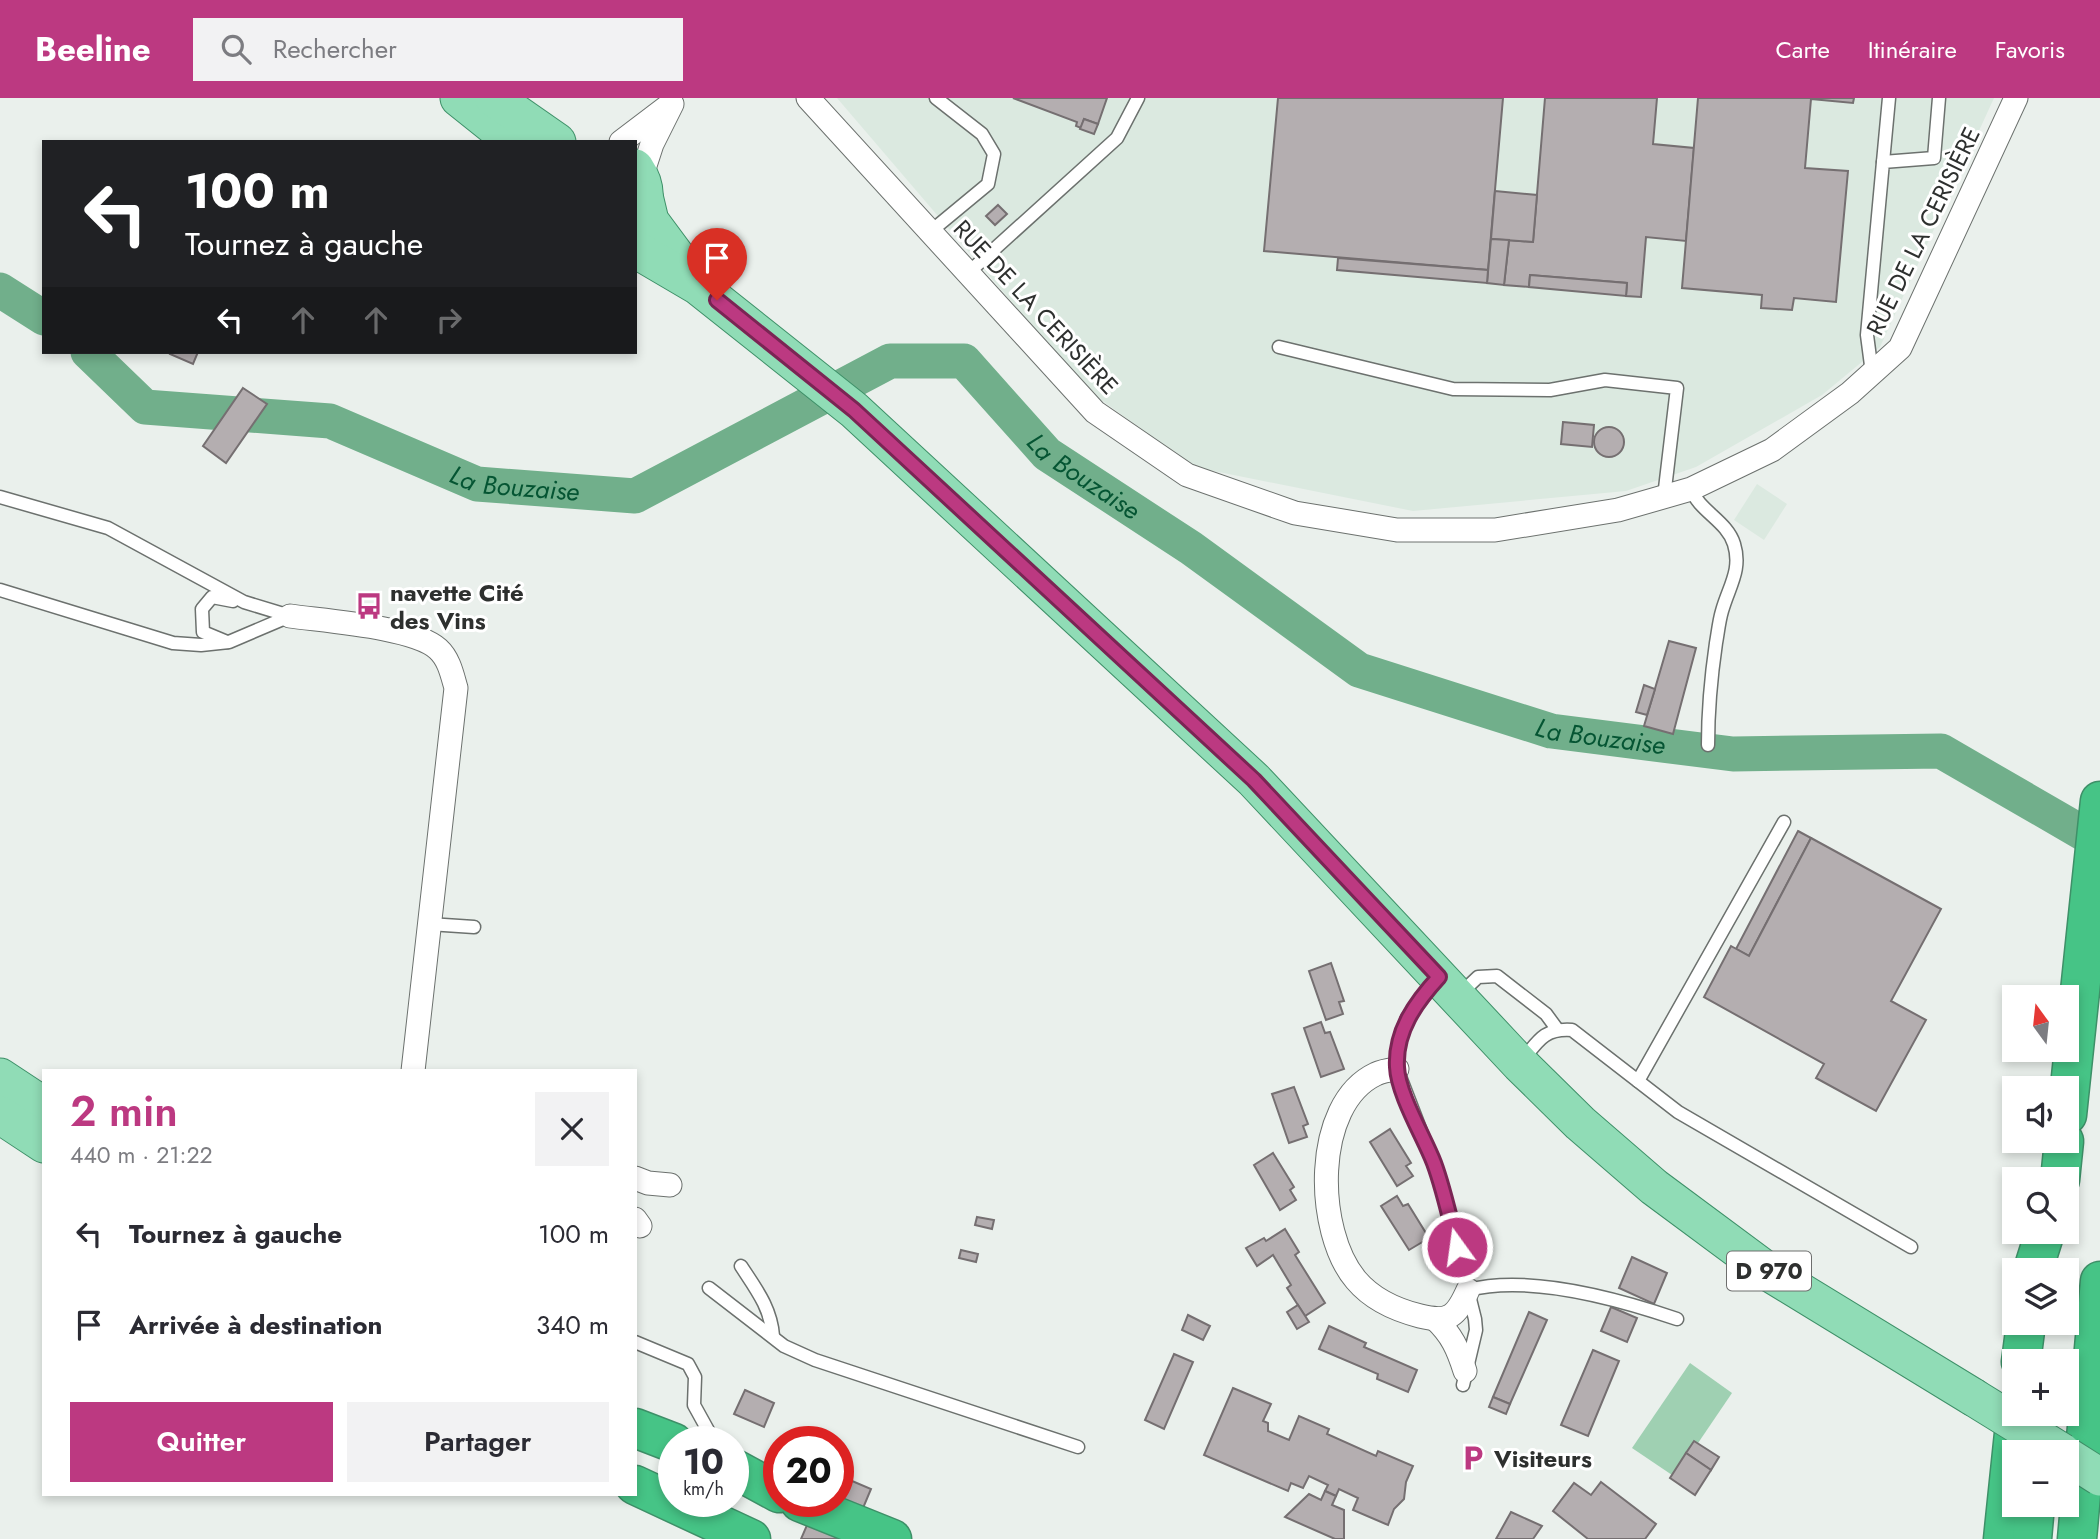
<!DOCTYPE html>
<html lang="fr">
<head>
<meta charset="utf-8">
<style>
  :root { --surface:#fff; --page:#f2f2f3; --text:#2b2b33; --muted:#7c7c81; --accent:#bc3981 }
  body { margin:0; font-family:Jost,sans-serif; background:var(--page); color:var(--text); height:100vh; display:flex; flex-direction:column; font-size:26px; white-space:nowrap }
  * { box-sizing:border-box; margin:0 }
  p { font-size:23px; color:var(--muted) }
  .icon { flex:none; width:38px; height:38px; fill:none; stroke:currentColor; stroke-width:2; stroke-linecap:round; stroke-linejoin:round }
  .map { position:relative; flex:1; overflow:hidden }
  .drawer { position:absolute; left:42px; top:971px; width:595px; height:427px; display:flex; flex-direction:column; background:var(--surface); border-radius:0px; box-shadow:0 4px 10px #0003 }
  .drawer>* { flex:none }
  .top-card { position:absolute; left:42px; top:42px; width:595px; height:214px; border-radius:0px; box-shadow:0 4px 10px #0003; background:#202124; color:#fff; overflow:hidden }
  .needle { width:46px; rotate:345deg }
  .fabs { position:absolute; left:2002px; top:887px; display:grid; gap:14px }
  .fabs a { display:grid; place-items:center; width:77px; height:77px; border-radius:0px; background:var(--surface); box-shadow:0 4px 10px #0003; font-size:35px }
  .speed { position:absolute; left:658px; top:1328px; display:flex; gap:14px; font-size:35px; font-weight:700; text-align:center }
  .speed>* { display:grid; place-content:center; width:91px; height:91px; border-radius:50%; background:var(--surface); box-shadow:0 4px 10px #0003; line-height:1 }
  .speed small { font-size:18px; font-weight:400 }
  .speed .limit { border:10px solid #d22; background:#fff; color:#111 }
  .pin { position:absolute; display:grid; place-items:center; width:60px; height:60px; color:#fff; margin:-72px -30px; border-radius:50% 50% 50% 0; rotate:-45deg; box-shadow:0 0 7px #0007 }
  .pin .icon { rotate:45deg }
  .me { position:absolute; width:77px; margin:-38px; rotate:346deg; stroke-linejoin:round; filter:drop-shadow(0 0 5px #0008) }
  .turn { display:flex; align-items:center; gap:24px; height:147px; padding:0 28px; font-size:32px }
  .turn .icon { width:91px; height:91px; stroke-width:2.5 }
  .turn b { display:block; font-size:49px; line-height:60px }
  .lanes { display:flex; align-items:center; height:66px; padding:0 28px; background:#0003; justify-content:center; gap:35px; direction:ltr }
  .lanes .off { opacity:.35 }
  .round { display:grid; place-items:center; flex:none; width:74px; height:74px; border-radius:0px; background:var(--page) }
  .headline { display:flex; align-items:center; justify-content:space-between; height:119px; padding:0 28px }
  h1 { font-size:42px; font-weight:600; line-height:52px; color:var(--accent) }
  .action { display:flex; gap:14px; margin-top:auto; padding:14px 28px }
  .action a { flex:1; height:80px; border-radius:0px; background:var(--accent); color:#fff; font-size:28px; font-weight:600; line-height:80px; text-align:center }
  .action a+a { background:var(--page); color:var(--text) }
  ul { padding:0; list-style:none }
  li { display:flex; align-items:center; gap:21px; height:91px; padding:0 28px }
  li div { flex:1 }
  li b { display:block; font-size:26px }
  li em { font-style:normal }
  header { display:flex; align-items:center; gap:42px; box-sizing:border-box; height:98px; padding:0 35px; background:var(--accent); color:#fff }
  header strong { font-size:33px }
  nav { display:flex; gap:38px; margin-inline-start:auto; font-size:24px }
  .search { width:490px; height:63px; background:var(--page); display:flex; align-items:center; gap:18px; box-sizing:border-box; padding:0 24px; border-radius:0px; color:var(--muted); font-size:26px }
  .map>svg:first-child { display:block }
  .built { fill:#dbe9e0 }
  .green { fill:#9fd0b2 }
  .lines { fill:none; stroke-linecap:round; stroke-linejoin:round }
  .river { stroke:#71af8b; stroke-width:35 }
  .building { fill:#b4aeb0; stroke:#756f71; stroke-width:2 }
  .lane-casing { stroke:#6c716e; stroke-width:15 }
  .street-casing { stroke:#6c716e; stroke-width:25 }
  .primary-casing { stroke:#3e9068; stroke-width:39 }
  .highway-casing { stroke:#3e9068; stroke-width:41 }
  .lane { stroke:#fff; stroke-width:12 }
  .street { stroke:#fff; stroke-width:23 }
  .primary { stroke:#90dcb6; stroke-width:37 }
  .highway { stroke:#46c486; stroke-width:38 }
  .primary-bridge-casing { stroke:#3e9068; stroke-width:39; stroke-linecap:butt }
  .primary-bridge { stroke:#90dcb6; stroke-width:37 }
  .route-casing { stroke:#7a2554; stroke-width:18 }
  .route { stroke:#bc3981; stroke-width:12 }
  .labels { text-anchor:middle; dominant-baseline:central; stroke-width:6; stroke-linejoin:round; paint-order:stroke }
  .shield { fill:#fff; stroke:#6d6e6d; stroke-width:2 }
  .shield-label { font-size:23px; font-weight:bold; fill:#2e302f }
  .street-label { font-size:24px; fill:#2e302f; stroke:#fff }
  .poi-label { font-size:24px; font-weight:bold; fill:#2e302f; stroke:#fff; text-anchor:start }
  .water-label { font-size:26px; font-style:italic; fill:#055533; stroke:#fff }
</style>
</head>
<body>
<header>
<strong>Beeline</strong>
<div class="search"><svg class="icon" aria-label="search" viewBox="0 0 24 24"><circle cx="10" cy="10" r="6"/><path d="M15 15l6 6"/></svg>Rechercher</div>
<nav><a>Carte</a><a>Itinéraire</a><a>Favoris</a></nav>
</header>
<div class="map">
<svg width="2100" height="1441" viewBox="0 0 2100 1441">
  <rect width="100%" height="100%" fill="#eaf0ec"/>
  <g class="built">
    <path d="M 837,0 L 1994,0 L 1880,249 L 1822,297 L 1696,369 L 1626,393 L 1413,413 L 1194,369 L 1086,291 Z"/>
    <path d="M 1757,386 L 1787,406 L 1764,442 L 1734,422 Z"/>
  </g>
  <path class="green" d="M 1690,1265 L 1732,1295 L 1675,1379 L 1632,1350 Z"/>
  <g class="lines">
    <g class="river">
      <path d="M 0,192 L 44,220"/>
      <path id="s1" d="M 88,254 L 145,309 L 330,323 L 477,386 L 635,398 L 890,263 L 964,263 L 1047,356 L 1191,450 L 1359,572 L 1551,633 L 1733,656 L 1941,653 L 2100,745"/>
    </g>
  </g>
  <g class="building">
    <path d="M 1013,0 L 1107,0 L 1098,26 L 1084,21 L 1081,30 L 1076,28 L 1077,24 Z"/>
    <path d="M 1278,0 L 1503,0 L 1488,172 L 1264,153 Z"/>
    <path d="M 1545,0 L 1657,0 L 1653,46 L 1694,50 L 1686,143 L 1646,139 L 1641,199 L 1626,198 L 1627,185 L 1530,177 L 1529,189 L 1504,187 L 1509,142 L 1533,144 Z"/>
    <path d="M 1698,0 L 1854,0 L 1853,5 L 1811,1 L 1805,70 L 1848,73 L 1836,204 L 1794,200 L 1792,212 L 1761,210 L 1762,197 L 1682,190 Z"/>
    <path d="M 1084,21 L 1098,26 L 1094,36 L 1080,31 Z"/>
    <path d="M 1495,93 L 1537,97 L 1533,144 L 1491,141 Z"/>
    <path d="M 998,107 L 1007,116 L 995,127 L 986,118 Z"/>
    <path d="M 1491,141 L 1509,142 L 1504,187 L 1487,185 Z"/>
    <path d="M 1338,160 L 1488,172 L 1487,185 L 1337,172 Z"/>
    <path d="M 1530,177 L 1627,185 L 1626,198 L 1529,189 Z"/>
    <path d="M 171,254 L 198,254 L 193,266 L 170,256 Z"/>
    <path d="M 243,290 L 267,306 L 226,365 L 203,348 Z"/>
    <path d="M 1563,324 L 1594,327 L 1592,349 L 1561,346 Z"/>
    <circle cx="1609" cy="344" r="15"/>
    <path d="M 1669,543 L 1696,550 L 1673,636 L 1644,628 Z"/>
    <path d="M 1644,587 L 1655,591 L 1647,617 L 1636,614 Z"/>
    <path d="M 1798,733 L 1811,740 L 1749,858 L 1736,851 Z"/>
    <path d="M 1811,740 L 1941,811 L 1891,903 L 1926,922 L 1876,1013 L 1816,980 L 1824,966 L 1704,899 L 1731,848 L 1749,858 Z"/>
    <path d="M 1331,865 L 1344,903 L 1339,904 L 1343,916 L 1326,922 L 1309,873 Z"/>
    <path d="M 1321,924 L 1325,935 L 1330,934 L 1344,971 L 1321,979 L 1304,930 Z"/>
    <path d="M 1294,989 L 1308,1026 L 1303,1028 L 1307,1039 L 1289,1045 L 1272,996 Z"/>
    <path d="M 1390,1031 L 1411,1065 L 1406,1068 L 1413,1078 L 1397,1088 L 1370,1044 Z"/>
    <path d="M 1273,1055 L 1294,1089 L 1290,1092 L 1296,1102 L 1280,1112 L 1254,1067 Z"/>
    <path d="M 1397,1098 L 1403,1108 L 1408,1106 L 1429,1140 L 1409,1152 L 1381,1108 Z"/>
    <path d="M 977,1119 L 994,1122 L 992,1131 L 975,1127 Z"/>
    <path d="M 1285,1131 L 1299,1154 L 1295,1157 L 1325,1205 L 1305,1218 L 1287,1190 L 1291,1187 L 1273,1157 L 1257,1168 L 1246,1150 L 1264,1140 L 1266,1143 Z"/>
    <path d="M 961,1152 L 978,1156 L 976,1164 L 959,1160 Z"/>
    <path d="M 1632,1159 L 1667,1175 L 1654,1206 L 1619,1190 Z"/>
    <path d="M 1298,1207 L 1309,1224 L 1297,1231 L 1287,1214 Z"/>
    <path d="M 1611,1209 L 1637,1220 L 1627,1244 L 1601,1233 Z"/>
    <path d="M 1529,1214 L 1547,1222 L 1510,1306 L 1493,1299 Z"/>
    <path d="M 1188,1217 L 1210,1228 L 1203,1242 L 1182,1232 Z"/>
    <path d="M 1329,1228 L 1366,1245 L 1364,1249 L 1417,1272 L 1408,1294 L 1377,1281 L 1378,1276 L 1319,1251 Z"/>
    <path d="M 1593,1252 L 1619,1263 L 1588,1338 L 1561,1327 Z"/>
    <path d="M 1174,1256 L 1193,1264 L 1164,1331 L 1145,1322 Z"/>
    <path d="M 1233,1290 L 1271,1306 L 1263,1323 L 1268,1325 L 1268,1333 L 1289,1342 L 1299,1318 L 1329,1331 L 1327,1336 L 1376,1358 L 1378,1353 L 1413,1368 L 1406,1384 L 1404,1401 L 1394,1411 L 1388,1427 L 1353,1412 L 1358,1400 L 1339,1391 L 1336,1398 L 1325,1393 L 1328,1387 L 1309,1378 L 1303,1390 L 1291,1385 L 1288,1393 L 1204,1357 Z"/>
    <path d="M 745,1292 L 774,1305 L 764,1329 L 734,1316 Z"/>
    <path d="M 1493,1299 L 1510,1306 L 1506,1316 L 1489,1309 Z"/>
    <path d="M 1694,1343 L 1719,1359 L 1711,1372 L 1686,1355 Z"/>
    <path d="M 1686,1355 L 1711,1372 L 1695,1397 L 1670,1380 Z"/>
    <path d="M 838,1377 L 871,1391 L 850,1441 L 801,1441 L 817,1404 L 838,1404 Z"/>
    <path d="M 1601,1384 L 1656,1426 L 1645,1441 L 1588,1441 L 1553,1413 L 1574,1385 L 1591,1397 Z"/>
    <path d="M 1325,1393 L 1336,1398 L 1332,1407 L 1344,1412 L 1344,1441 L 1335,1441 L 1285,1419 L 1309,1396 L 1321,1402 Z"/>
    <path d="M 1511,1414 L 1542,1428 L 1533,1441 L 1496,1441 Z"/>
  </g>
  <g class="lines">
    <defs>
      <g id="lane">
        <path d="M 1883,64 L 1889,0"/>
        <path d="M 930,134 L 988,86 L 994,56 L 982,36 L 936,0"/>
        <path d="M 968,175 L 1117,40 L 1138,0"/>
        <path d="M 1279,249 L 1453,291 L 1550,292 L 1605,282 L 1677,290 L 1664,399"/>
        <path d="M 1872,275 L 1867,237 L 1883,64 L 1934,60 L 1939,0"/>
        <path d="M 1691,391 C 1699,413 1727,423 1734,446 C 1742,472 1729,488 1722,513 C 1719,523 1718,534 1716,545 C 1711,579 1708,612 1708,647"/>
        <path d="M 0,399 L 108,430 L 244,504 L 290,518"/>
        <path d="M 0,492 L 173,545 L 201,547 L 229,544 L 290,518"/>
        <path d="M 227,544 L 203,534 L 202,511 L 212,499 L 233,503"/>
        <path d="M 429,826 L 474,829"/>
        <path d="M 1437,882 L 1407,920 L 1399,948 L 1397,971 L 1441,1085 L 1475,1221 L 1476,1232 L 1463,1287"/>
        <path d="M 1460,896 L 1478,879 L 1497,878 L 1546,916 L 1557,931"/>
        <path d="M 1522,963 C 1538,943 1544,930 1572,932 L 1678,1014 L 1911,1149"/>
        <path d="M 1638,983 L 1784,724"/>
        <path d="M 741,1168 C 756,1191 771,1210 773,1238"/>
        <path d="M 709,1190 L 784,1248 L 815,1262 L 1078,1349"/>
        <path d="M 1468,1192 C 1530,1176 1618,1201 1677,1221"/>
        <path d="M 635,1244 L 688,1266 L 695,1279 L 694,1307 L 710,1336 L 710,1344"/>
      </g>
      <g id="street">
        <path d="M 808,0 L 1095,314 L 1187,377 L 1295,415 L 1397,432 L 1495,432 L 1618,412 L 1691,391 L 1772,352 L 1850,295 L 1900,250 L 2016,0"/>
        <path d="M 621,44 L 667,9"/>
        <path d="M 641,80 L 652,46 L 672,6"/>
        <path d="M 290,518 C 325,523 414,529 438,551 C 449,561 452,576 456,590 L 413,973"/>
        <path d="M 1397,971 C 1390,972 1382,973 1376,976 C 1312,1006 1315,1134 1356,1182 C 1372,1201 1396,1212 1420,1218 C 1449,1225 1456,1219 1468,1192"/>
        <path d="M 635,1080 L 648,1085 L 670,1087"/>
        <path d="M 635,1121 L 640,1128"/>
        <path d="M 1435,1221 C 1452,1237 1458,1251 1465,1273"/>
      </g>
      <g id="primary">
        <path d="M 459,0 L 494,28 L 509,44"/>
        <path d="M 494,0 L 557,44"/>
        <path d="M 635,70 C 647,88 647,106 636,125"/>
        <path d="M 645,102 L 650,123 L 687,173"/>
        <path d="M 635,151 L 698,188 L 854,312 L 1254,682 L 1520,966 L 1580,1025 L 1654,1089 L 1770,1175 L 1973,1299"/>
        <path d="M 0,979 L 44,1008"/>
        <path d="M 0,1017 L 44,1046"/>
      </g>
      <g id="highway">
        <path d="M 2067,1017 L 2100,703"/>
        <path d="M 2060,1082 L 2064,1043"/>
        <path d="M 2033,1172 L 2045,1134"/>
        <path d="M 2021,1264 L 2026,1225"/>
        <path d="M 635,1330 L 674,1345"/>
        <path d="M 733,1370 L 779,1395"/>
        <path d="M 635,1387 L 751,1441"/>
        <path d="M 800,1404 L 892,1441"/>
        <path d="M 2003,1441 L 2016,1316"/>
        <path d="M 2032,1441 L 2035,1407"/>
        <path d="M 2077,1441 L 2100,1183"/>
      </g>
    </defs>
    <use href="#lane" class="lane-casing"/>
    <use href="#street" class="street-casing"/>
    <use href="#primary" class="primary-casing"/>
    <use href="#highway" class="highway-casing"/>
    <use href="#lane" class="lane"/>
    <use href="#street" class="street"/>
    <use href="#primary" class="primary"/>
    <use href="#highway" class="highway"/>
    <defs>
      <g id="primary-bridge">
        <path d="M 1973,1299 L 2062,1354"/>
        <path d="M 2067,1358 L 2100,1379"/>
      </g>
    </defs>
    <use href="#primary-bridge" class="primary-bridge-casing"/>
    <use href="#primary-bridge" class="primary-bridge"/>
  </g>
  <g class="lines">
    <defs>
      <path id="route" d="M 717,202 L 854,312 L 1254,682 L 1439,879 C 1416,904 1395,933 1397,969 C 1398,996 1424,1039 1434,1065 C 1444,1092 1450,1121 1457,1149"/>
    </defs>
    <use href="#route" class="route-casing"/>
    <use href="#route" class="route"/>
  </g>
  <defs>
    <symbol id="bus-bare" viewBox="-9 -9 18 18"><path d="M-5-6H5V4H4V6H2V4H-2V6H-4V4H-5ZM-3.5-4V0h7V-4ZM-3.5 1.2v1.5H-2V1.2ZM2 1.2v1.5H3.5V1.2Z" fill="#bc3981" stroke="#fff" stroke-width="2.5" paint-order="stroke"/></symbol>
    <symbol id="parking-bare" viewBox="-9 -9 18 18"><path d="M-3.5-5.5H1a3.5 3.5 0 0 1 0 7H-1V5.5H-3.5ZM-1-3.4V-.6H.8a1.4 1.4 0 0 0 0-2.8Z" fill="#bc3981" stroke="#fff" stroke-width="2.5" paint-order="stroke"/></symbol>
  </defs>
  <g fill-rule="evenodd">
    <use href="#bus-bare" x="350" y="489" width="38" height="38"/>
    <use href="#parking-bare" x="1454" y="1341" width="38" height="38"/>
  </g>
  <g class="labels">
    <rect class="shield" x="1727" y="1153.5" width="84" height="39" rx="5"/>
    <g class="shield-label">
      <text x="1769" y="1173">D 970</text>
    </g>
    <g class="street-label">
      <text transform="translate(1923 133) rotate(-64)">RUE DE LA CERISIÈRE</text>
      <text transform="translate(1036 209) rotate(47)">RUE DE LA CERISIÈRE</text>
    </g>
    <g class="poi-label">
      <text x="390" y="494">navette Cité<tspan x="390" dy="28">des Vins</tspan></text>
      <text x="1494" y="1360">Visiteurs</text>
    </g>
    <g class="water-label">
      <text stroke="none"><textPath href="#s1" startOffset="1113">La Bouzaise</textPath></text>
      <text stroke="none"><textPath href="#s1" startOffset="462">La Bouzaise</textPath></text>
      <text stroke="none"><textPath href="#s1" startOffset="1701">La Bouzaise</textPath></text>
    </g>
  </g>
</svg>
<div class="fabs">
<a><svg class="needle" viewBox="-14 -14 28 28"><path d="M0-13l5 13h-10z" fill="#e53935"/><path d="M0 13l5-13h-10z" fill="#7c7c81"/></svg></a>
<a><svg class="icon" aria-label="sound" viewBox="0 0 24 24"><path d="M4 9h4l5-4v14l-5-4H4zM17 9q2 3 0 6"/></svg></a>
<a><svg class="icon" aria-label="search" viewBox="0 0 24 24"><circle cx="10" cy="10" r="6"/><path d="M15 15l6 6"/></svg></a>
<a><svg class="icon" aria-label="layers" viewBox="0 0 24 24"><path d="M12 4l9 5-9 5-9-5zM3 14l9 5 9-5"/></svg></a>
<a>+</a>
<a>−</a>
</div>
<div class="speed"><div>10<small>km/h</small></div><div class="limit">20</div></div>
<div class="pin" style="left:717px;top:202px;background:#d93025"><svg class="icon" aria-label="arrive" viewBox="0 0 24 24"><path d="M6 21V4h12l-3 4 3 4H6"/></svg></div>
<svg class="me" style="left:1457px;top:1149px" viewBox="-20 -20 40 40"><circle r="17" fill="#bc3981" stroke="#fff" stroke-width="3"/><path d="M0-11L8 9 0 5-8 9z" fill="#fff"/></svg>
<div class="top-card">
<div class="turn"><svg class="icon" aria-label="left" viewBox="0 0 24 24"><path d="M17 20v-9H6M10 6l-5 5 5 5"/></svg><div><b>100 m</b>Tournez à gauche</div></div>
<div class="lanes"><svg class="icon" aria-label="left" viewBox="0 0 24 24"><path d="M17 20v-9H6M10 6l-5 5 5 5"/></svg><svg class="icon off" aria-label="ahead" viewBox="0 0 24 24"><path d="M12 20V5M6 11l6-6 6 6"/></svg><svg class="icon off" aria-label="ahead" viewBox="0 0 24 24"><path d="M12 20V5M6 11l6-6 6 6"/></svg><svg class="icon off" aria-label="right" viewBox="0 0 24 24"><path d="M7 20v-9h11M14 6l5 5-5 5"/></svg></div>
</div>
<section class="drawer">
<div class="headline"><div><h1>2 min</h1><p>440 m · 21:22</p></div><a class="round"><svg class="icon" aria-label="close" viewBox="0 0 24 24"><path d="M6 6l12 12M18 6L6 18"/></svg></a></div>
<ul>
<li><svg class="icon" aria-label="left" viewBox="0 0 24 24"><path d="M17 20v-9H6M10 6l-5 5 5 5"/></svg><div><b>Tournez à gauche</b></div><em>100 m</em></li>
<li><svg class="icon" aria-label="arrive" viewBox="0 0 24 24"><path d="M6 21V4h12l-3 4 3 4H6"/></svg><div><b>Arrivée à destination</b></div><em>340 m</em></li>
</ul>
<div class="action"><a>Quitter</a><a>Partager</a></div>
</section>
</div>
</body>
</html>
